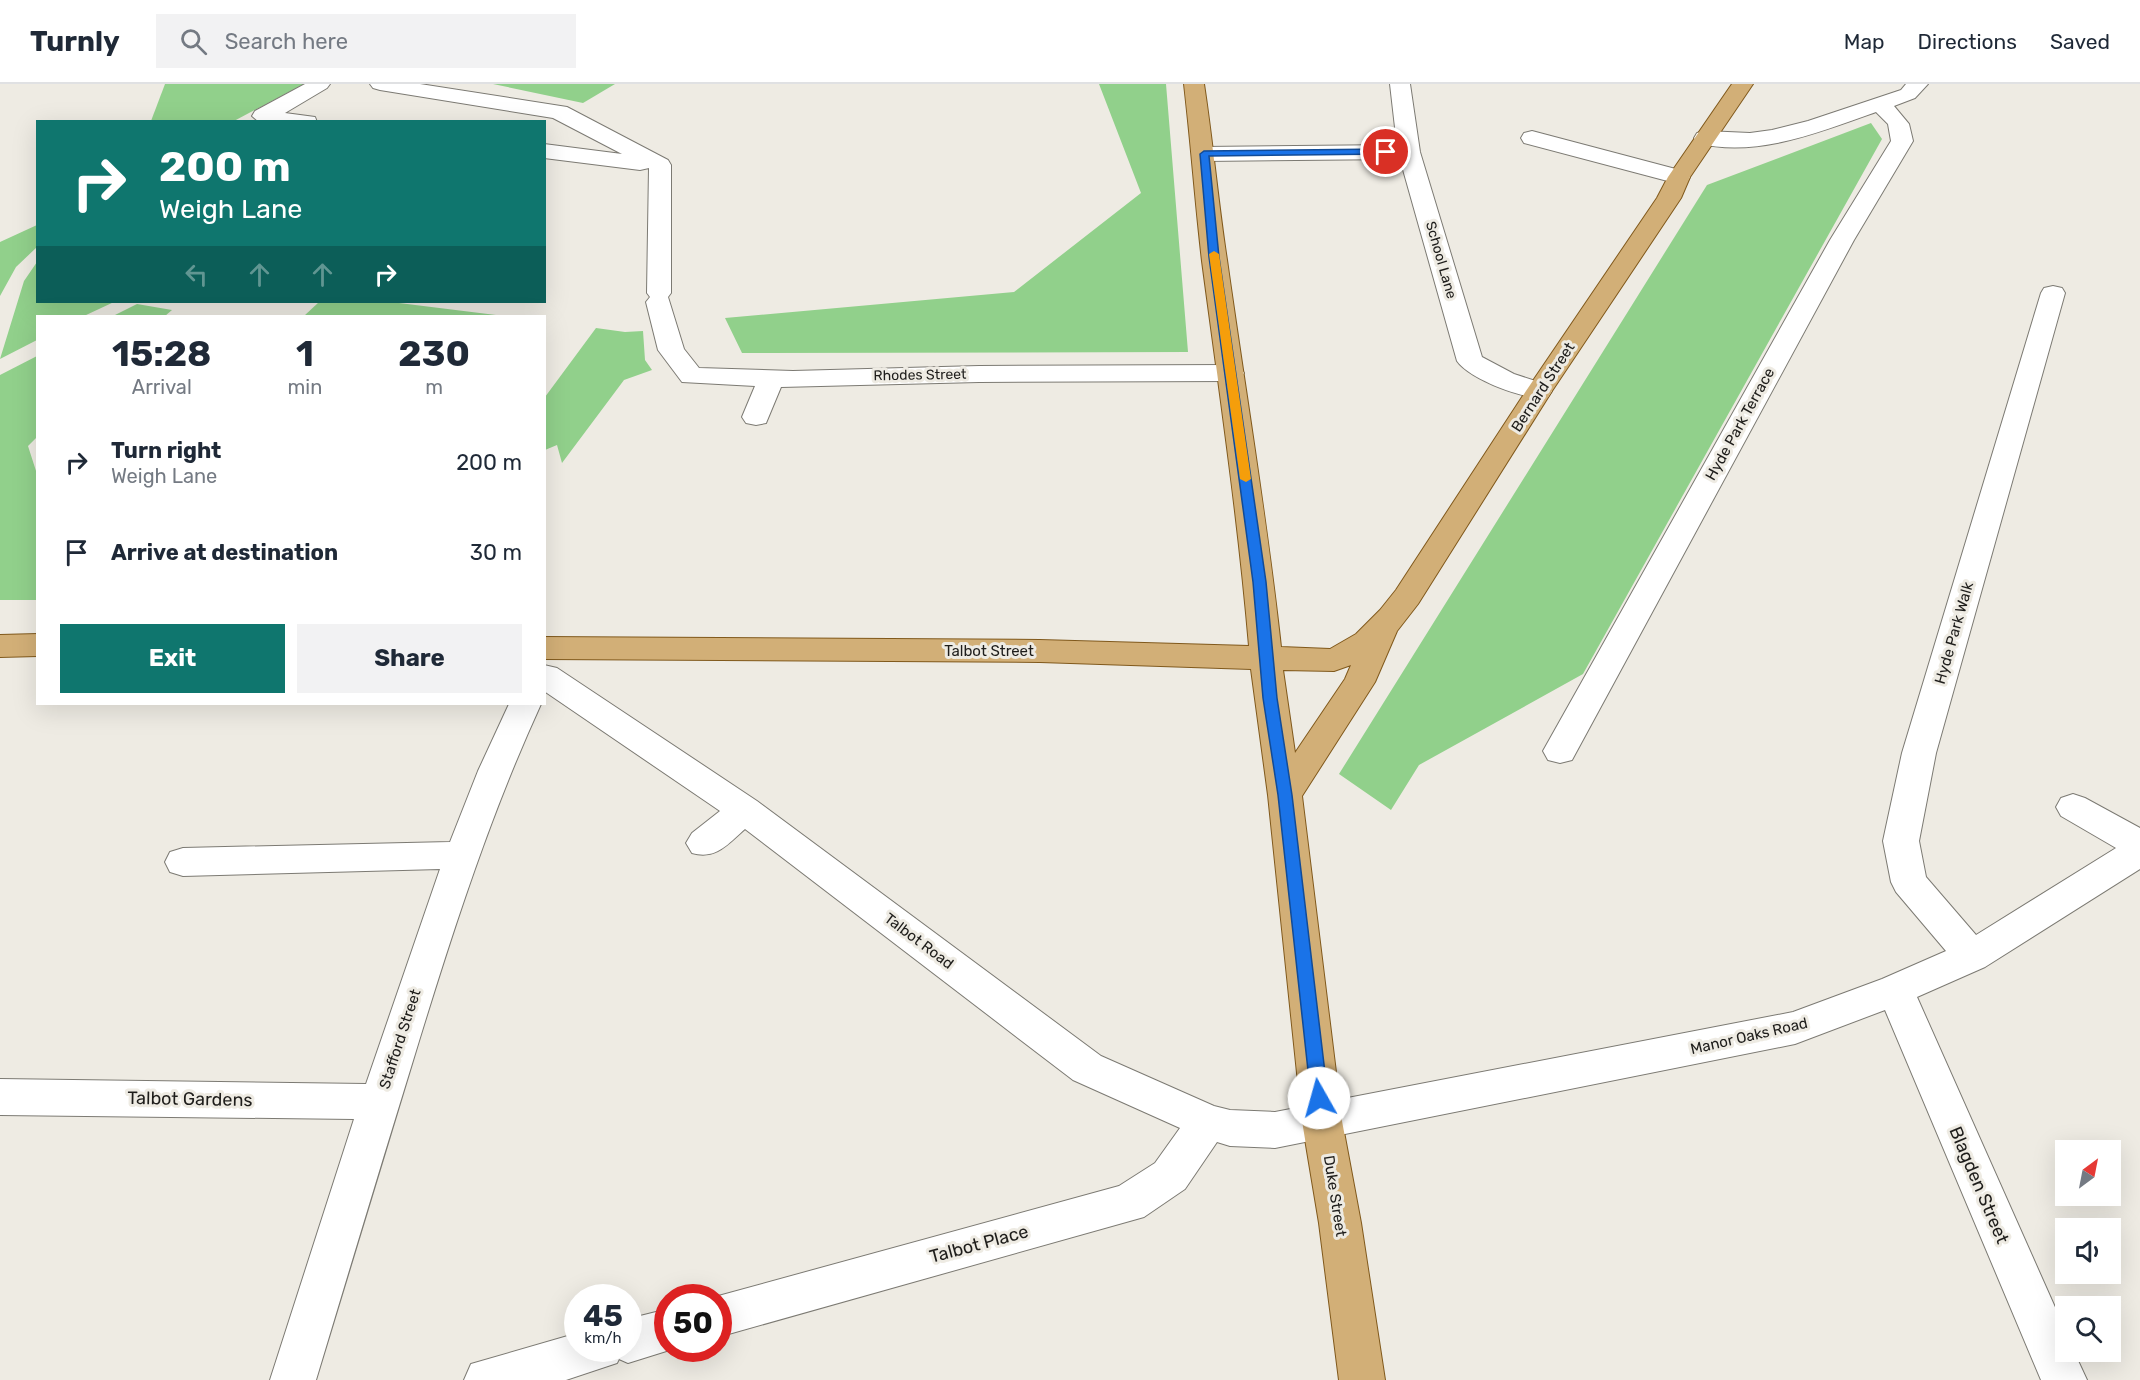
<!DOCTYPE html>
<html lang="en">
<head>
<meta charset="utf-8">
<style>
  :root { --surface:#fff; --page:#f2f2f3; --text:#1f2937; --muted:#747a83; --line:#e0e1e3; --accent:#0f766e }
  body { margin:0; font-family:Rubik,sans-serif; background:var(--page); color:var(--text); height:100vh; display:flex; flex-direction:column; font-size:22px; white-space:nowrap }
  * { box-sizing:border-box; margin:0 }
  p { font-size:20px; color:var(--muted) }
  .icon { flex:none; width:33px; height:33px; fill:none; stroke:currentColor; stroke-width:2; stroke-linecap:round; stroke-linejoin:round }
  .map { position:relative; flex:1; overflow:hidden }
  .side { position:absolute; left:36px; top:231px; width:510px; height:390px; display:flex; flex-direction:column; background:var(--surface); border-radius:0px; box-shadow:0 6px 24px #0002 }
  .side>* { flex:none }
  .top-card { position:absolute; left:36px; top:36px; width:510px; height:183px; border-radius:0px; box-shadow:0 6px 24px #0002; background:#0f766e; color:#fff; overflow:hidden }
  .needle { width:39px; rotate:32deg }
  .tools { position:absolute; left:2055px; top:1056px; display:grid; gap:12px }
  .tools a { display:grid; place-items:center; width:66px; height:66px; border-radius:0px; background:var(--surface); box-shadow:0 6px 24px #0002; font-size:30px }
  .speed { position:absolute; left:564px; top:1200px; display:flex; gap:12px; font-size:30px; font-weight:700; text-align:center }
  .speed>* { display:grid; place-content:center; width:78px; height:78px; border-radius:50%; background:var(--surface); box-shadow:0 6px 24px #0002; line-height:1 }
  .speed small { font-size:15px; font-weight:400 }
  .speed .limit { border:9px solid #d22; background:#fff; color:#111 }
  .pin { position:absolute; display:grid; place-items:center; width:51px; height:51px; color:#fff; margin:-26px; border:3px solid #fff; border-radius:50%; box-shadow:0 2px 6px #0007 }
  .me { position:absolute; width:66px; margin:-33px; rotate:353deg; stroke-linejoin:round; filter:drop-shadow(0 0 4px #0008) }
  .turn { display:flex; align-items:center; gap:21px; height:126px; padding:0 24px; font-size:27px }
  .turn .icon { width:78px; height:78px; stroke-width:2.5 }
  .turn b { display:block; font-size:42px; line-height:51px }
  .lanes { display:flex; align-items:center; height:57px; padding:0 24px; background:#0003; justify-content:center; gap:30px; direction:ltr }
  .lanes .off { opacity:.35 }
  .eta { display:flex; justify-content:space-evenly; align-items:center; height:102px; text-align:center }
  .eta b { font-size:36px; font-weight:700; line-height:42px }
  .button { display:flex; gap:12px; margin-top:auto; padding:12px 24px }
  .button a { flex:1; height:69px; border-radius:0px; background:var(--accent); color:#fff; font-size:24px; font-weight:700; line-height:69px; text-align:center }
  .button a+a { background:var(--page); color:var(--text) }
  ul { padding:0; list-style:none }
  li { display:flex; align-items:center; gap:18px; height:90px; padding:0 24px }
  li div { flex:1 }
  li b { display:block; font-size:22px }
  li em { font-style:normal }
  header { display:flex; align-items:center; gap:36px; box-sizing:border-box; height:84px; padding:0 30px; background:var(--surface); border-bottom:2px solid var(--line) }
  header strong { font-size:28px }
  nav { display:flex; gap:33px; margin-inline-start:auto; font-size:21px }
  .search { width:420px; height:54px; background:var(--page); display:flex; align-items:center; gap:15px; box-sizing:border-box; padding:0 21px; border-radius:0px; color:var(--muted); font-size:22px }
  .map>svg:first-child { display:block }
  .green { fill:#91d08b }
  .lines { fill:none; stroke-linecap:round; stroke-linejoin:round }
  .minor-casing { stroke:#7c7a73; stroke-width:2 }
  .major-casing { stroke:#80591c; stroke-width:2 }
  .minor { fill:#fff; fill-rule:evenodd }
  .major { fill:#d2af77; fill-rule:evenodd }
  .route { fill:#1a73e8; stroke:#114b97; stroke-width:1.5 }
  .slow { fill:#f59e0b }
  .labels { text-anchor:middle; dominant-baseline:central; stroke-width:6; stroke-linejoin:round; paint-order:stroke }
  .far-street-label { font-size:14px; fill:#1e1d1b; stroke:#eeebe3 }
  .street-label { font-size:15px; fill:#1e1d1b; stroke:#eeebe3 }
  .near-street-label { font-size:18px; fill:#1e1d1b; stroke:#eeebe3 }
</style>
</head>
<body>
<header>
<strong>Turnly</strong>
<div class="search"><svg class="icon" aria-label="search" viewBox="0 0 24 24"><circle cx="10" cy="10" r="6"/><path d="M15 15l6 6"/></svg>Search here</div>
<nav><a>Map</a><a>Directions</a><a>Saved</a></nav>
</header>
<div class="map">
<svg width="2140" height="1296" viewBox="0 0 2140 1296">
  <rect width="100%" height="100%" fill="#eeebe3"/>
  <g class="green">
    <path d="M 165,0 L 304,0 L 234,37 L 151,37 Z"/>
    <path d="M 493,0 L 615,0 L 583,19 Z"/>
    <path d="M 1099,0 L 1166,0 L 1188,268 L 742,269 L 725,234 L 1014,208 L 1141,109 Z"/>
    <path d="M 1871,39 L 1882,55 L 1583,590 L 1419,681 L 1391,726 L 1339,690 L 1707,101 Z"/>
    <path d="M 37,141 L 37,163 L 16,183 L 0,212 L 0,158 Z"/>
    <path d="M 37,178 L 38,218 L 114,218 L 84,232 L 38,232 L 37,256 L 0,275 L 24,197 Z"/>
    <path d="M 319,218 L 391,218 L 504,232 L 304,232 Z"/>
    <path d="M 137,220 L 172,226 L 165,232 L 113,232 Z"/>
    <path d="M 596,244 L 625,248 L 643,247 L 645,276 L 652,286 L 624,296 L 562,379 L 557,361 L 545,366 L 545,313 Z"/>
    <path d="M 37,272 L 37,353 L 28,362 L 37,390 L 37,516 L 0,516 L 0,291 Z"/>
  </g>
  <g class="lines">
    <defs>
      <g id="minor">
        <path d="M 305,0 L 330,0 L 327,4 L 285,29 L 315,33 L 317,38 L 259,38 L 252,32 L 255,27 Z"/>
        <path d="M 370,0 L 420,0 L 567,23 L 668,76 L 671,81 L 671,209 L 668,213 L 684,265 L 699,284 L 793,287 L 979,282 L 1231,281 L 1240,283 L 1244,289 L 1240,295 L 1231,297 L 979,298 L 781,303 L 766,339 L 756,341 L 746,339 L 742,333 L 755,302 L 682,298 L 658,266 L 646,218 L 650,213 L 647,209 L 649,84 L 640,86 L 544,74 L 544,60 L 622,70 L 553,34 L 380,6 L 373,4 Z"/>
        <path d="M 1390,0 L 1410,0 L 1420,68 L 1482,273 L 1514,290 L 1548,301 L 1552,307 L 1548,313 C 1528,318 1469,295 1457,277 L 1400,75 L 1204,77 L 1196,75 L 1193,70 L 1196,65 L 1204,63 L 1397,61 Z"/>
        <path d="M 1906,0 L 1928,0 L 1915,14 L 1894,22 L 1909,40 L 1913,57 L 1854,156 L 1572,676 L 1560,679 L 1548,676 L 1543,667 L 1830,156 L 1891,57 L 1888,40 L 1876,28 C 1820,48 1757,74 1697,59 L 1694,54 L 1697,49 L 1705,47 L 1750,49 L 1772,46 L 1808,37 L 1901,6 Z"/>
        <path d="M 1532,47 L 1687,88 L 1690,93 L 1687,98 L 1679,100 L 1524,59 L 1521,54 L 1524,49 Z"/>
        <path d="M 2053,202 L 2062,204 L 2065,209 L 1936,669 L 1919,757 L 1926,793 L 1976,851 L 2116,764 L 2061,732 L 2056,723 L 2061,714 L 2073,710 L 2085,714 L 2140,744 L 2140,785 L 1985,883 L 1917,913 L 2066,1248 L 2066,1268 L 2074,1268 L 2087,1296 L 2041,1296 L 1885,926 L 1795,960 L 1275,1064 L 1230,1062 L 1217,1058 L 1185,1105 L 1144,1133 L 718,1253 L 718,1214 L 711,1214 L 1119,1102 L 1155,1079 L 1180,1044 L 1073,996 L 745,745 C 728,760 716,776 692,769 L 686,759 L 692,749 L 720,727 L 544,607 L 544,581 L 557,584 L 757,717 L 1101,972 L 1214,1022 L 1230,1026 L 1275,1028 L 1793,928 L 1882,895 L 1946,867 L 1896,808 L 1891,798 L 1883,757 L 1902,669 L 2041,209 L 2044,204 Z"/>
        <path d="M 509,620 L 541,620 C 491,729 454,843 419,957 C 384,1070 350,1183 316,1296 L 270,1296 L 354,1035 L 0,1031 L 0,995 L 366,1000 L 440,785 L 183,792 L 170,788 L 165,778 L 170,768 L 183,764 L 450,758 L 478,687 Z"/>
        <path d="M 668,1225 L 668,1264 L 676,1264 L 628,1279 L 619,1275 L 617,1279 L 566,1296 L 464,1296 L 471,1280 L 578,1249 L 578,1264 L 628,1264 L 628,1235 Z"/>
      </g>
      <g id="major">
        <path d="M 1184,0 L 1204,0 C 1213,59 1218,117 1227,176 C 1245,305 1267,434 1281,563 L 1330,565 L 1356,550 L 1380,526 L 1396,506 L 1526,307 L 1657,114 L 1668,93 L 1732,0 L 1753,0 L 1690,93 L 1681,114 L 1552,307 L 1418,520 L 1397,547 L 1375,598 L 1302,712 L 1342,1037 L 1361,1139 L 1385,1296 L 1339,1296 L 1319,1139 L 1302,1037 L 1268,711 L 1251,585 L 1040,578 L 544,575 L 544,553 L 1040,556 L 1249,562 C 1238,433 1219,305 1202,177 C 1195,118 1191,59 1184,0 ZM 1351,581 L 1345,595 L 1295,669 L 1283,586 L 1334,587 Z"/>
        <path d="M 38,550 L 38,572 L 0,573 L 0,551 Z"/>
      </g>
    </defs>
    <use href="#minor" class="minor-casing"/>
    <use href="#major" class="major-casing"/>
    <use href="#minor" class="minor"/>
    <use href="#major" class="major"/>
  </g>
  <path class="route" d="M 1386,65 L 1390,68 L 1389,70 L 1209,72 L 1219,173 L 1266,498 L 1277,614 L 1292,711 L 1328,1014 L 1325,1019 L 1319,1021 L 1314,1019 L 1311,1014 L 1278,711 L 1263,614 L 1253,498 L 1209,173 L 1200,70 L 1204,67 Z"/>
  <path class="slow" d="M 1214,167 L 1219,170 L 1251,395 L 1246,398 L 1240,395 L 1209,170 Z"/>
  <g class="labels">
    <g class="far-street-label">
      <text transform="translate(1441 176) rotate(74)">School Lane</text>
      <text transform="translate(920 291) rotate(-1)">Rhodes Street</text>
    </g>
    <g class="street-label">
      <text transform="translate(1543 303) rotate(-57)">Bernard Street</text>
      <text transform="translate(1740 340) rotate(-61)">Hyde Park Terrace</text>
      <text transform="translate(1954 549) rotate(-74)">Hyde Park Walk</text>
      <text x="989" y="567">Talbot Street</text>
      <text transform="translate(919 857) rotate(37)">Talbot Road</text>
      <text transform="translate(1749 952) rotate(-13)">Manor Oaks Road</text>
      <text transform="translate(400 955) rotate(-72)">Stafford Street</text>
      <text transform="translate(1335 1112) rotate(81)">Duke Street</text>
    </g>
    <g class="near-street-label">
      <text transform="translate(190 1015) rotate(1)">Talbot Gardens</text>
      <text transform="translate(1979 1101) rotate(67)">Blagden Street</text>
      <text transform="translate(979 1160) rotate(-15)">Talbot Place</text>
    </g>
  </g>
</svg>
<div class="tools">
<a><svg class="needle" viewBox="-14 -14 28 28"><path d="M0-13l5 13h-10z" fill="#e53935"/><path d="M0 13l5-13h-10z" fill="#747a83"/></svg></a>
<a><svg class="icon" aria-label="sound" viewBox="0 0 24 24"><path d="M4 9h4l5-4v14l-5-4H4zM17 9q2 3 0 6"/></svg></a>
<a><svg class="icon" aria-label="search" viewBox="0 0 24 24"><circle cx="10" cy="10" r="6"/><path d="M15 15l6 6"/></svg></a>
</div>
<div class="speed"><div>45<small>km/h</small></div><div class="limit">50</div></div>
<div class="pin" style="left:1386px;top:68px;background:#d93025"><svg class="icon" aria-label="arrive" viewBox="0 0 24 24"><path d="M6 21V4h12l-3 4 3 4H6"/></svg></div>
<svg class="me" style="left:1319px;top:1014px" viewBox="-20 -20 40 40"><circle r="19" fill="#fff"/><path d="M0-13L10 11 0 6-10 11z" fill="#1a73e8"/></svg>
<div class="top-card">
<div class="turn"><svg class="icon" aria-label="right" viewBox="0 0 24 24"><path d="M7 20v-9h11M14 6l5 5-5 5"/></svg><div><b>200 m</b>Weigh Lane</div></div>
<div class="lanes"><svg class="icon off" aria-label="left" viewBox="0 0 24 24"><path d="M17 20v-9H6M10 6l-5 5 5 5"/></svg><svg class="icon off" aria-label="ahead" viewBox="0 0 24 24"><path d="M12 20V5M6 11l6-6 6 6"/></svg><svg class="icon off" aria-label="ahead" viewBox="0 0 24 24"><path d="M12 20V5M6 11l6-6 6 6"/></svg><svg class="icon" aria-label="right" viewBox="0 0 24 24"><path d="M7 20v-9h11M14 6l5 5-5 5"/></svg></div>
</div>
<section class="side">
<div class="eta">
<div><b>15:28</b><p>Arrival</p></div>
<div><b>1</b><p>min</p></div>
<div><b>230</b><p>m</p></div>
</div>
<ul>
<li><svg class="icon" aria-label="right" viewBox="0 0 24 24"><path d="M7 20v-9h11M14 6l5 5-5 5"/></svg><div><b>Turn right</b><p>Weigh Lane</p></div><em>200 m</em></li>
<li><svg class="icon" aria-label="arrive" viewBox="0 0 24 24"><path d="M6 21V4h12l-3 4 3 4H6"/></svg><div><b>Arrive at destination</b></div><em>30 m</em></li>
</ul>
<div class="button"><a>Exit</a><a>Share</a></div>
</section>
</div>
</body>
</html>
